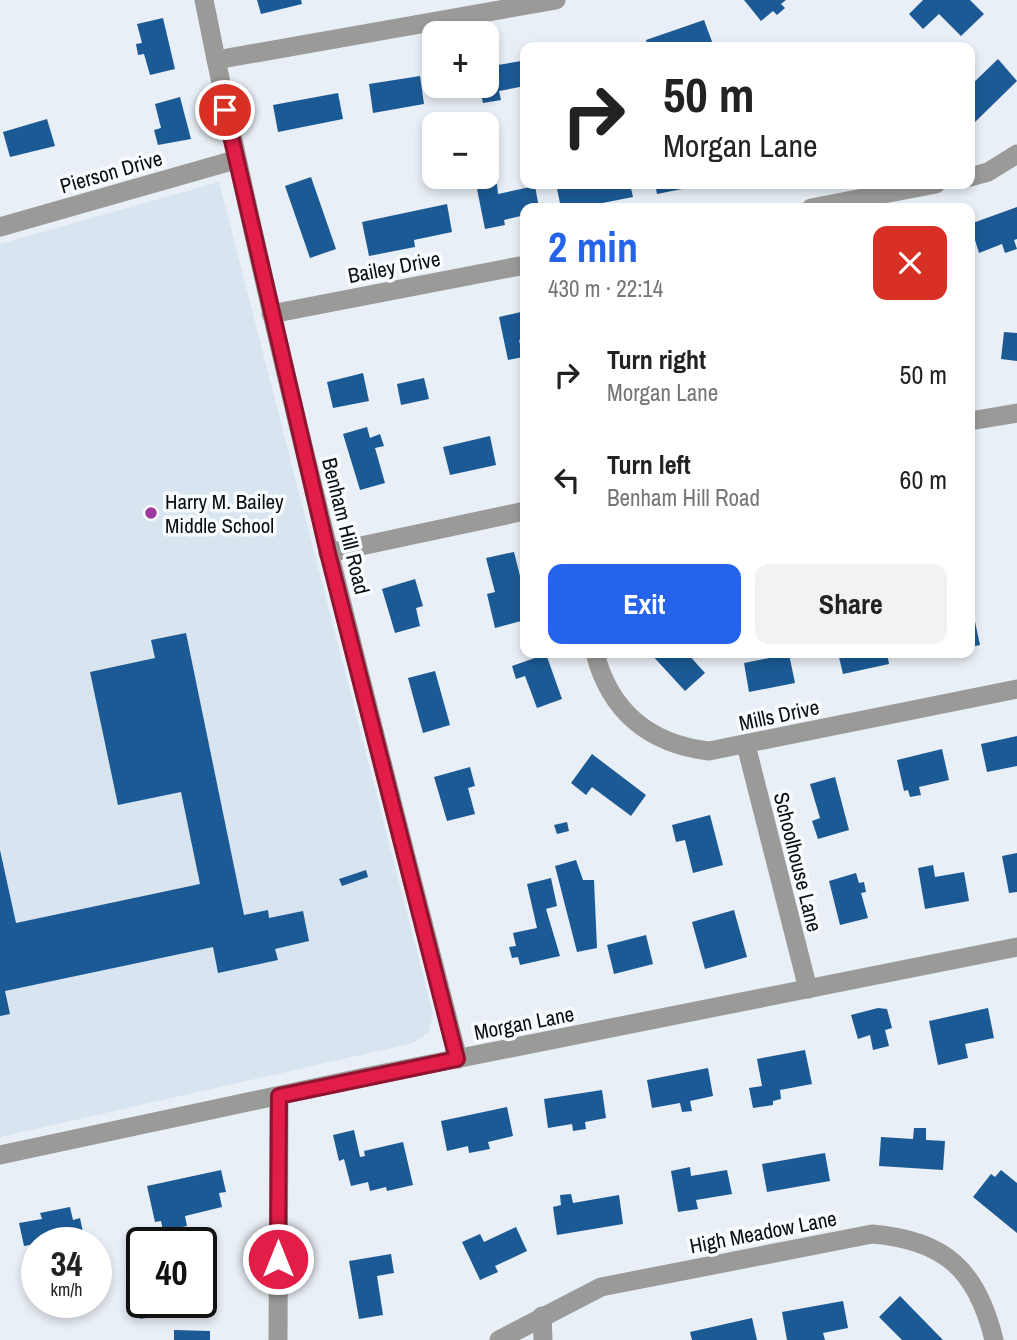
<!DOCTYPE html>
<html lang="en">
<head>
<meta charset="utf-8">
<style>
  :root { --surface:#fff; --page:#f2f2f2; --text:#222; --muted:#767676; --accent:#2563eb }
  body { margin:0; font-family:"Archivo Narrow",sans-serif; background:var(--page); color:var(--text); height:100vh; display:flex; flex-direction:column; font-size:26px; white-space:nowrap }
  * { box-sizing:border-box; margin:0 }
  p { font-size:23px; color:var(--muted) }
  .icon { flex:none; width:38px; height:38px; fill:none; stroke:currentColor; stroke-width:2; stroke-linecap:round; stroke-linejoin:round }
  .map { position:relative; flex:1; overflow:hidden }
  .side { position:absolute; left:520px; top:203px; width:455px; height:455px; display:flex; flex-direction:column; background:var(--surface); border-radius:14px; box-shadow:0 4px 10px #0003 }
  .side>* { flex:none }
  .hud { position:absolute; left:520px; top:42px; width:455px; height:147px; border-radius:14px; box-shadow:0 4px 10px #0003; background:#fff; color:var(--text); overflow:hidden }
  .buttons { position:absolute; left:422px; top:21px; display:grid; gap:14px }
  .buttons a { display:grid; place-items:center; width:77px; height:77px; border-radius:14px; background:var(--surface); box-shadow:0 4px 10px #0003; font-size:35px }
  .speed { position:absolute; left:21px; top:1227px; display:flex; gap:14px; font-size:35px; font-weight:700; text-align:center }
  .speed>* { display:grid; place-content:center; width:91px; height:91px; border-radius:50%; background:var(--surface); box-shadow:0 4px 10px #0003; line-height:1 }
  .speed small { font-size:18px; font-weight:400 }
  .speed .limit { border:4px solid #111; border-radius:10px; background:#fff; color:#111 }
  .pin { position:absolute; display:grid; place-items:center; width:60px; height:60px; color:#fff; margin:-30px; border:4px solid #fff; border-radius:50%; box-shadow:0 2px 7px #0007 }
  .me { position:absolute; width:77px; margin:-38px; rotate:0deg; stroke-linejoin:round; filter:drop-shadow(0 0 5px #0008) }
  .turn { display:flex; align-items:center; gap:24px; height:147px; padding:0 28px; font-size:32px }
  .turn .icon { width:91px; height:91px; stroke-width:2.5 }
  .turn b { display:block; font-size:49px; line-height:60px }
  .round { display:grid; place-items:center; flex:none; width:74px; height:74px; border-radius:14px; background:var(--page) }
  .summary { display:flex; align-items:center; justify-content:space-between; height:119px; padding:0 28px }
  h1 { font-size:42px; font-weight:800; line-height:52px; color:var(--accent) }
  .primary-button { display:flex; gap:14px; margin-top:auto; padding:14px 28px }
  .primary-button a { flex:1; height:80px; border-radius:14px; background:var(--accent); color:#fff; font-size:28px; font-weight:800; line-height:80px; text-align:center }
  .primary-button a+a { background:var(--page); color:var(--text) }
  ul { padding:0; list-style:none }
  li { display:flex; align-items:center; gap:21px; height:105px; padding:0 28px }
  li div { flex:1 }
  li b { display:block; font-size:26px }
  li em { font-style:normal }
  .map>svg:first-child { display:block }
  .built { fill:#d8e4ef }
  .building { fill:#1c5a95 }
  .lines { fill:none; stroke-linecap:round; stroke-linejoin:round }
  .minor { stroke:#9a9b98; stroke-width:19 }
  .tertiary { stroke:#9a9b98; stroke-width:19 }
  .route-casing { stroke:#92132f; stroke-width:18 }
  .route { stroke:#e11d48; stroke-width:12 }
  .poi-dot { fill:#9d3aa0; stroke:#f9fcff; stroke-width:2.5 }
  .labels { text-anchor:middle; dominant-baseline:central; stroke-width:7; stroke-linejoin:round; paint-order:stroke }
  .street-label { font-size:21px; fill:#0b0d0f; stroke:#f9fcff }
  .poi-label { font-size:21px; fill:#0b0d0f; stroke:#f9fcff; text-anchor:start }
</style>
</head>
<body>
<div class="map">
<svg width="1017" height="1340" viewBox="0 0 1017 1340">
  <rect width="100%" height="100%" fill="#e9eff6"/>
  <path class="built" d="M 219,182 L 433,1014 L 429,1032 L 413,1043 L 0,1137 L 0,244 Z"/>
  <g class="building">
    <path d="M 257,0 L 301,0 L 302,4 L 261,14 Z"/>
    <path d="M 744,0 L 786,0 L 781,4 L 785,8 L 777,15 L 773,11 L 761,21 Z"/>
    <path d="M 923,0 L 970,0 L 984,14 L 961,36 L 939,14 L 923,29 L 909,14 Z"/>
    <path d="M 163,18 L 175,69 L 150,75 L 144,54 L 138,55 L 136,44 L 142,43 L 137,24 Z"/>
    <path d="M 704,20 L 714,47 L 648,47 L 646,40 Z"/>
    <path d="M 998,59 L 1017,81 L 973,124 L 970,120 L 970,86 Z"/>
    <path d="M 521,61 L 525,86 L 499,91 L 501,100 L 483,103 L 481,94 L 469,96 L 468,86 L 486,86 L 486,67 Z"/>
    <path d="M 420,76 L 424,104 L 373,113 L 369,84 Z"/>
    <path d="M 338,93 L 343,119 L 278,132 L 273,105 Z"/>
    <path d="M 180,97 L 191,139 L 158,145 L 154,130 L 161,128 L 155,104 Z"/>
    <path d="M 47,119 L 55,146 L 10,157 L 3,132 Z"/>
    <path d="M 311,177 L 336,249 L 310,258 L 285,186 Z"/>
    <path d="M 497,184 L 498,194 L 535,186 L 539,208 L 525,208 L 525,215 L 504,220 L 505,225 L 485,229 L 477,189 Z"/>
    <path d="M 556,184 L 630,184 L 633,197 L 577,208 L 561,208 Z"/>
    <path d="M 655,184 L 702,184 L 702,185 L 657,194 Z"/>
    <path d="M 447,204 L 452,232 L 414,240 L 415,247 L 369,256 L 362,222 Z"/>
    <path d="M 1017,207 L 1017,239 L 1014,240 L 1017,249 L 1005,253 L 1002,244 L 979,253 L 970,224 Z"/>
    <path d="M 525,311 L 525,339 L 519,340 L 523,357 L 508,360 L 499,317 Z"/>
    <path d="M 1004,332 L 1017,333 L 1017,361 L 1001,359 Z"/>
    <path d="M 363,373 L 369,401 L 333,408 L 327,382 Z"/>
    <path d="M 424,378 L 429,399 L 401,405 L 397,384 Z"/>
    <path d="M 367,427 L 370,438 L 380,434 L 384,446 L 375,448 L 385,483 L 360,490 L 343,434 Z"/>
    <path d="M 490,436 L 496,465 L 450,475 L 443,447 Z"/>
    <path d="M 514,552 L 525,596 L 525,620 L 495,628 L 487,594 L 495,592 L 486,558 Z"/>
    <path d="M 415,579 L 423,606 L 416,608 L 420,626 L 395,633 L 382,589 Z"/>
    <path d="M 974,617 L 980,645 L 970,647 L 970,618 Z"/>
    <path d="M 186,633 L 244,915 L 268,910 L 269,918 L 303,911 L 309,941 L 275,949 L 278,960 L 218,973 L 213,947 L 5,991 L 10,1014 L 0,1016 L 0,850 L 16,923 L 200,884 L 181,792 L 118,805 L 90,672 L 155,658 L 151,640 Z"/>
    <path d="M 650,653 L 687,653 L 705,673 L 685,691 Z"/>
    <path d="M 838,653 L 887,653 L 889,664 L 843,674 Z"/>
    <path d="M 546,654 L 562,699 L 537,708 L 525,676 L 516,679 L 512,666 Z"/>
    <path d="M 789,654 L 795,683 L 749,692 L 744,663 Z"/>
    <path d="M 435,671 L 450,725 L 423,733 L 408,678 Z"/>
    <path d="M 1017,736 L 1017,766 L 987,772 L 981,744 Z"/>
    <path d="M 942,749 L 949,780 L 919,787 L 921,795 L 910,797 L 908,790 L 904,791 L 897,760 Z"/>
    <path d="M 592,754 L 646,795 L 631,816 L 592,787 L 586,795 L 571,783 Z"/>
    <path d="M 470,767 L 475,786 L 468,788 L 475,814 L 447,821 L 434,777 Z"/>
    <path d="M 835,777 L 849,830 L 818,839 L 812,821 L 820,818 L 810,784 Z"/>
    <path d="M 710,815 L 723,865 L 693,873 L 685,840 L 676,842 L 672,825 Z"/>
    <path d="M 567,822 L 569,831 L 557,834 L 554,825 Z"/>
    <path d="M 1017,853 L 1017,892 L 1009,893 L 1002,856 Z"/>
    <path d="M 576,860 L 583,880 L 594,880 L 597,948 L 577,952 L 555,866 Z"/>
    <path d="M 933,865 L 935,877 L 964,872 L 969,901 L 925,909 L 918,868 Z"/>
    <path d="M 366,870 L 368,877 L 342,886 L 339,879 Z"/>
    <path d="M 856,873 L 859,883 L 864,882 L 866,892 L 861,893 L 868,918 L 840,925 L 829,881 Z"/>
    <path d="M 551,878 L 557,906 L 546,909 L 560,956 L 520,965 L 518,957 L 512,958 L 509,947 L 516,946 L 513,933 L 537,928 L 527,884 Z"/>
    <path d="M 734,910 L 747,957 L 705,969 L 692,922 Z"/>
    <path d="M 646,935 L 653,964 L 614,974 L 607,945 Z"/>
    <path d="M 878,1008 L 887,1009 L 892,1028 L 885,1030 L 889,1046 L 873,1050 L 870,1035 L 858,1039 L 851,1015 Z"/>
    <path d="M 988,1008 L 994,1038 L 965,1044 L 968,1058 L 938,1065 L 929,1021 Z"/>
    <path d="M 805,1050 L 812,1084 L 780,1090 L 781,1099 L 773,1101 L 773,1105 L 753,1108 L 749,1088 L 762,1086 L 757,1059 Z"/>
    <path d="M 708,1068 L 713,1096 L 690,1101 L 692,1111 L 682,1112 L 680,1103 L 652,1108 L 647,1080 Z"/>
    <path d="M 602,1090 L 606,1118 L 585,1122 L 586,1129 L 573,1131 L 572,1124 L 548,1128 L 544,1099 Z"/>
    <path d="M 507,1107 L 513,1136 L 488,1142 L 490,1149 L 469,1153 L 468,1146 L 447,1151 L 441,1121 Z"/>
    <path d="M 914,1128 L 926,1128 L 926,1140 L 945,1141 L 943,1170 L 879,1166 L 881,1137 L 913,1139 Z"/>
    <path d="M 354,1130 L 360,1157 L 365,1156 L 364,1151 L 403,1142 L 413,1185 L 387,1191 L 386,1187 L 370,1191 L 368,1182 L 351,1186 L 344,1159 L 339,1161 L 333,1135 Z"/>
    <path d="M 825,1153 L 830,1181 L 767,1192 L 762,1164 Z"/>
    <path d="M 690,1167 L 691,1176 L 727,1170 L 732,1194 L 696,1200 L 698,1209 L 678,1212 L 671,1171 Z"/>
    <path d="M 221,1170 L 226,1192 L 219,1193 L 222,1207 L 185,1216 L 187,1226 L 163,1231 L 161,1221 L 155,1222 L 147,1186 Z"/>
    <path d="M 1001,1170 L 1017,1183 L 1017,1233 L 973,1197 L 991,1174 L 995,1177 Z"/>
    <path d="M 571,1194 L 573,1203 L 619,1195 L 623,1224 L 557,1235 L 553,1207 L 561,1205 L 560,1195 Z"/>
    <path d="M 70,1207 L 73,1220 L 80,1218 L 85,1242 L 57,1242 L 56,1240 L 24,1246 L 19,1223 L 42,1219 L 40,1213 Z"/>
    <path d="M 516,1227 L 527,1251 L 495,1266 L 498,1272 L 480,1280 L 462,1242 L 480,1234 L 484,1242 Z"/>
    <path d="M 391,1254 L 394,1273 L 377,1276 L 383,1315 L 359,1319 L 349,1261 Z"/>
    <path d="M 900,1296 L 943,1340 L 902,1340 L 879,1317 Z"/>
    <path d="M 843,1301 L 848,1328 L 823,1333 L 825,1340 L 787,1340 L 782,1312 Z"/>
    <path d="M 154,1302 L 172,1302 L 173,1309 L 156,1312 Z"/>
    <path d="M 150,1303 L 152,1317 L 140,1319 L 138,1305 Z"/>
    <path d="M 752,1318 L 757,1340 L 692,1340 L 690,1332 Z"/>
    <path d="M 174,1330 L 210,1331 L 210,1340 L 174,1340 Z"/>
  </g>
  <g class="lines">
    <g class="minor">
      <path d="M 216,60 L 556,0"/>
      <path d="M 970,177 L 988,172 L 1017,154"/>
      <path d="M 811,208 L 936,184"/>
      <path d="M 0,227 L 235,160"/>
      <path d="M 271,314 L 525,265"/>
      <path d="M 970,421 L 1017,413"/>
      <path d="M 328,553 L 525,511"/>
      <path d="M 595,653 C 610,712 650,744 709,751 L 1017,689"/>
      <path d="M 746,745 L 808,989"/>
      <path d="M 542,1316 L 543,1340"/>
      <path d="M 499,1340 L 601,1287 L 872,1234 C 945,1240 977,1270 994,1340"/>
    </g>
    <g class="tertiary">
      <path d="M 204,0 C 275,356 368,707 458,1059"/>
      <path d="M 0,1155 L 365,1077 L 1017,947"/>
      <path d="M 278,1340 L 279,1096"/>
    </g>
  </g>
  <g class="lines">
    <defs>
      <path id="route" d="M 225,110 L 328,553 L 457,1059 L 279,1096 L 278,1259"/>
    </defs>
    <use href="#route" class="route-casing"/>
    <use href="#route" class="route"/>
  </g>
  <circle class="poi-dot" cx="151" cy="513" r="7"/>
  <g class="labels">
    <g class="street-label">
      <text transform="translate(111 172) rotate(-16)">Pierson Drive</text>
      <text transform="translate(394 267) rotate(-11)">Bailey Drive</text>
      <text transform="translate(346 526) rotate(76)">Benham Hill Road</text>
      <text transform="translate(779 715) rotate(-12)">Mills Drive</text>
      <text transform="translate(798 862) rotate(76)">Schoolhouse Lane</text>
      <text transform="translate(524 1023) rotate(-11)">Morgan Lane</text>
      <text transform="translate(763 1232) rotate(-11)">High Meadow Lane</text>
    </g>
    <g class="poi-label">
      <text x="165" y="501">Harry M. Bailey<tspan x="165" dy="24">Middle School</tspan></text>
    </g>
  </g>
</svg>
<div class="buttons">
<a>+</a>
<a>−</a>
</div>
<div class="speed"><div>34<small>km/h</small></div><div class="limit">40</div></div>
<div class="pin" style="left:225px;top:110px;background:#d93025"><svg class="icon" aria-label="arrive" viewBox="0 0 24 24"><path d="M6 21V4h12l-3 4 3 4H6"/></svg></div>
<svg class="me" style="left:278px;top:1259px" viewBox="-20 -20 40 40"><circle r="17" fill="#e11d48" stroke="#fff" stroke-width="3"/><path d="M0-11L8 9 0 5-8 9z" fill="#fff"/></svg>
<div class="hud">
<div class="turn"><svg class="icon" aria-label="right" viewBox="0 0 24 24"><path d="M7 20v-9h11M14 6l5 5-5 5"/></svg><div><b>50 m</b>Morgan Lane</div></div>
</div>
<section class="side">
<div class="summary"><div><h1>2 min</h1><p>430 m · 22:14</p></div><a class="round" style="background:#d93025;color:#fff"><svg class="icon" aria-label="close" viewBox="0 0 24 24"><path d="M6 6l12 12M18 6L6 18"/></svg></a></div>
<ul>
<li><svg class="icon" aria-label="right" viewBox="0 0 24 24"><path d="M7 20v-9h11M14 6l5 5-5 5"/></svg><div><b>Turn right</b><p>Morgan Lane</p></div><em>50 m</em></li>
<li><svg class="icon" aria-label="left" viewBox="0 0 24 24"><path d="M17 20v-9H6M10 6l-5 5 5 5"/></svg><div><b>Turn left</b><p>Benham Hill Road</p></div><em>60 m</em></li>
</ul>
<div class="primary-button"><a>Exit</a><a>Share</a></div>
</section>
</div>
</body>
</html>
